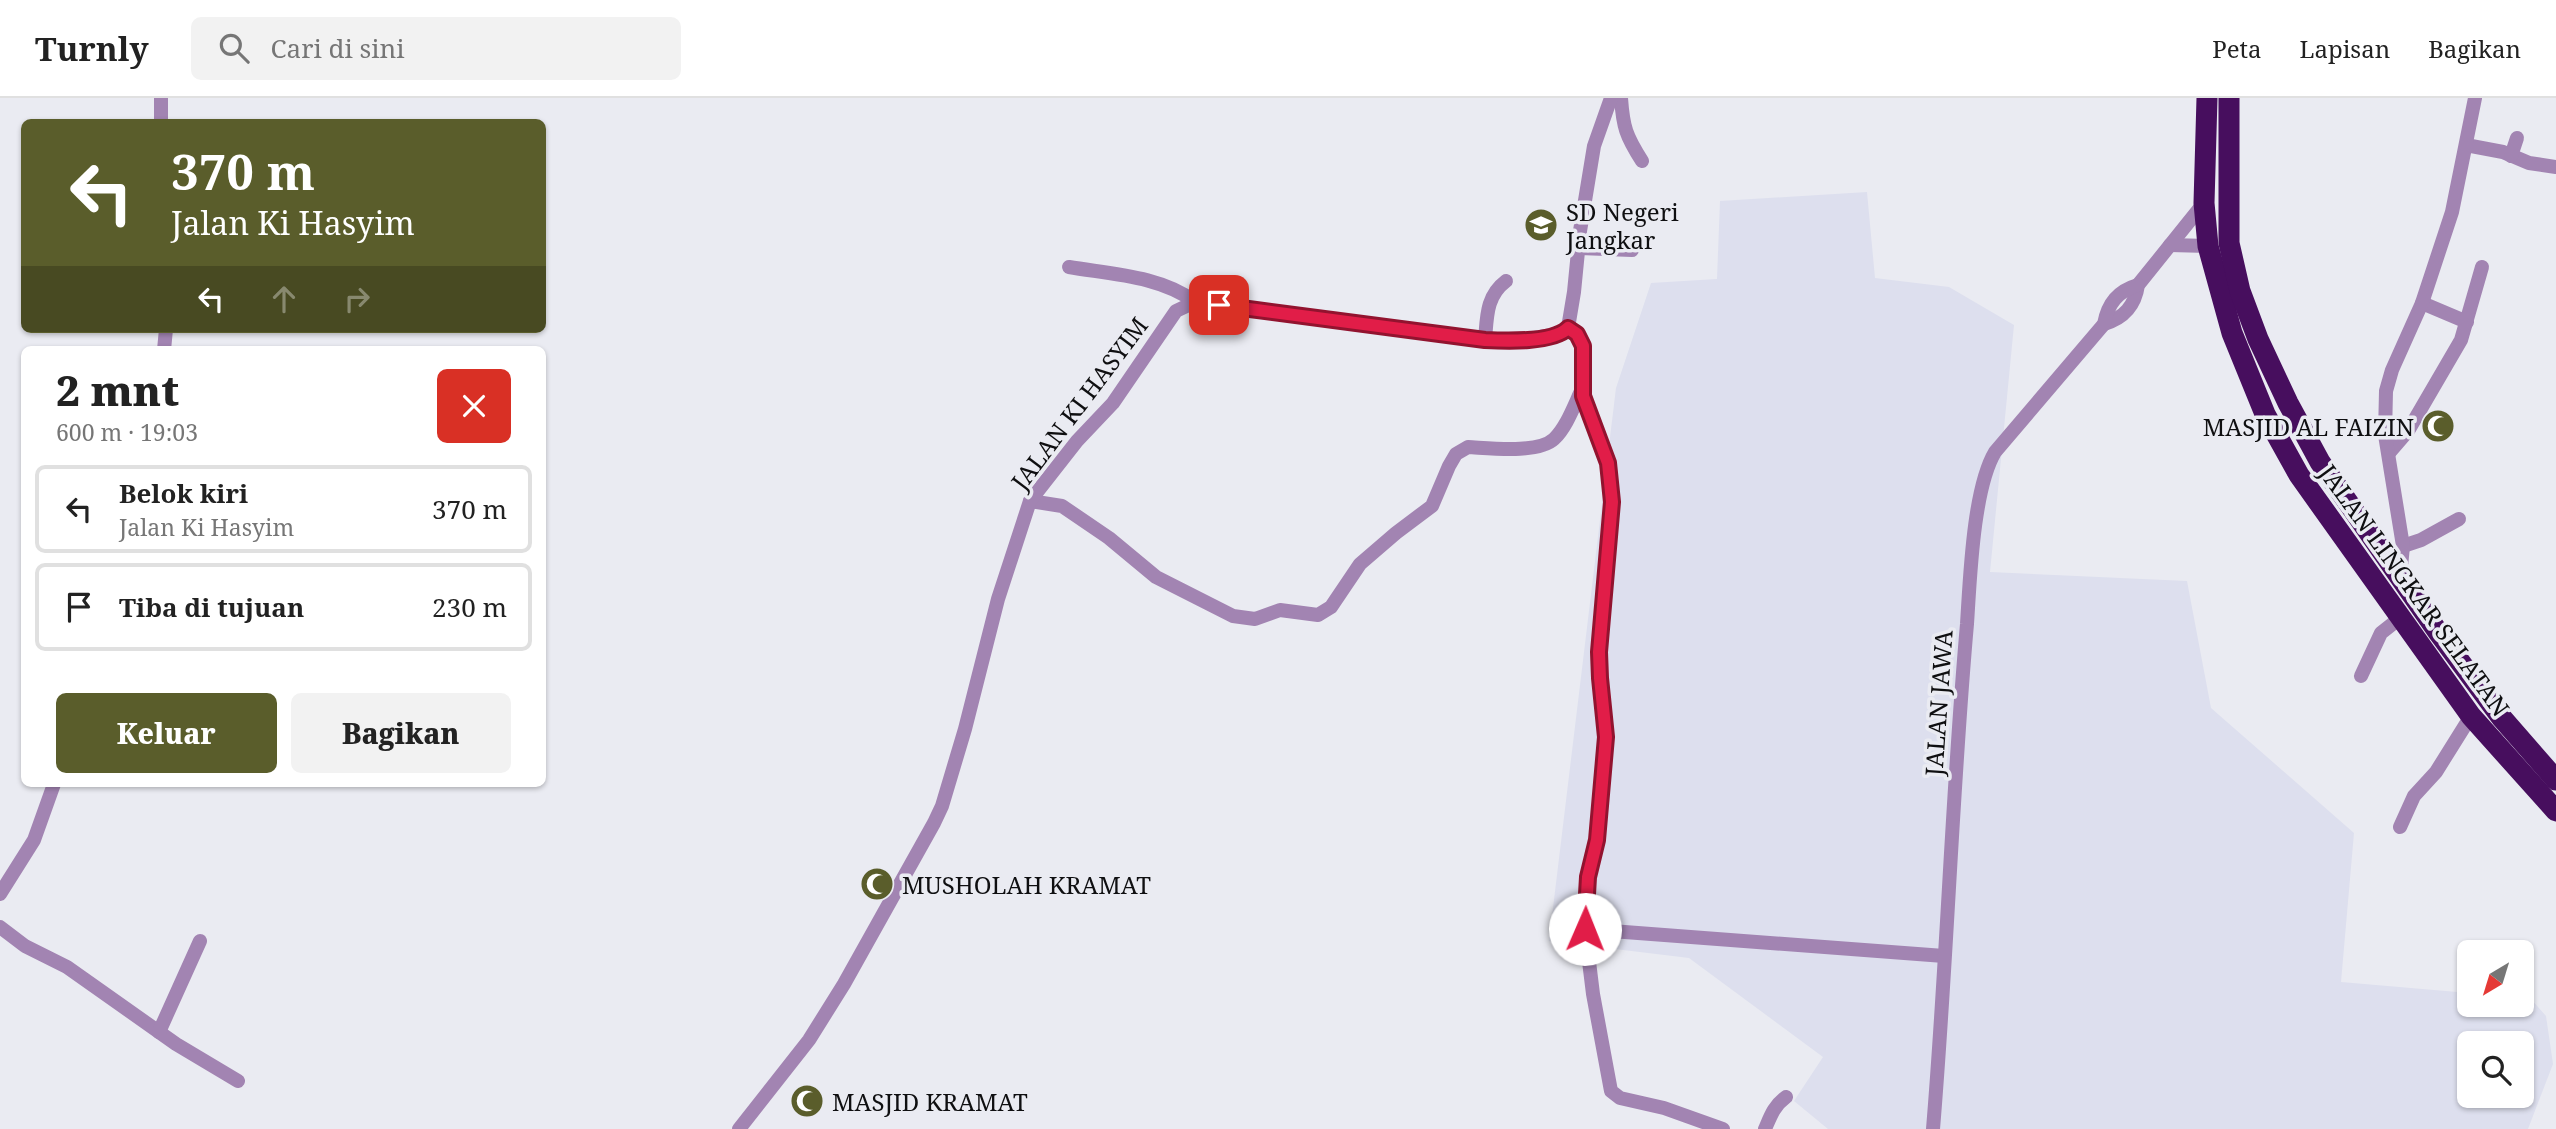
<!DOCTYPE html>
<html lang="id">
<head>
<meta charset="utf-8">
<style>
  :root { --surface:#fff; --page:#f2f2f2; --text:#222; --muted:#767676; --line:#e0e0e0; --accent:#5a5d2b }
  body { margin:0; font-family:"Noto Serif",serif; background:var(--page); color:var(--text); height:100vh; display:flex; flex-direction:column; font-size:26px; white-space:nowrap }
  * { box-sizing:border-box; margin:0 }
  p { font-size:23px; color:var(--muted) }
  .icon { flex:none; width:38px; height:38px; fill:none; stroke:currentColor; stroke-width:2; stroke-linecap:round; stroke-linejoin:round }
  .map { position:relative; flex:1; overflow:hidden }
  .drawer { position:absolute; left:21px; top:248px; width:525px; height:441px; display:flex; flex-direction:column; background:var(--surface); border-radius:10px; box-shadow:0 2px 5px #0004 }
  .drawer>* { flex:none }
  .guide { position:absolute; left:21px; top:21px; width:525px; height:214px; border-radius:10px; box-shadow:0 2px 5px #0004; background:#5a5d2b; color:#fff; overflow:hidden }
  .needle { width:46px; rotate:218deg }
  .tools { position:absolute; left:2457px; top:842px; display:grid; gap:14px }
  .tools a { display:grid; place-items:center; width:77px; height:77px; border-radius:10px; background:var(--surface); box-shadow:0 2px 5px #0004; font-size:35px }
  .pin { position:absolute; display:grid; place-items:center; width:60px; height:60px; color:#fff; margin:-30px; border-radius:14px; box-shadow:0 4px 10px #0006 }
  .me { position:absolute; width:77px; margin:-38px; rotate:1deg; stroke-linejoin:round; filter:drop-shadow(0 0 5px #0008) }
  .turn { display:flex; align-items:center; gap:24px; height:147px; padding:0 35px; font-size:32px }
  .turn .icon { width:91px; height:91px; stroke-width:2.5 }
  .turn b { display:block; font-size:49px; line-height:60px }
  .lanes { display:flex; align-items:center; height:66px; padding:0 35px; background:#0003; justify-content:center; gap:35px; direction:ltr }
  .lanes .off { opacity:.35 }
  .round { display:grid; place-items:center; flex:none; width:74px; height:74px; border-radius:10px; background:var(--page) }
  .overview { display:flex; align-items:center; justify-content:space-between; height:119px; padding:0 35px }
  h1 { font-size:42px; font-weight:800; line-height:52px }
  .action { display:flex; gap:14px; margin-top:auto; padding:14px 35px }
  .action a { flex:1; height:80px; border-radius:10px; background:var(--accent); color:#fff; font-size:28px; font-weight:800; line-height:80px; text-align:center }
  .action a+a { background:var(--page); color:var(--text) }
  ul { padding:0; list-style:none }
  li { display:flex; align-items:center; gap:21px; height:88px; margin:0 14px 10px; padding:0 21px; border:4px solid var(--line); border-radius:10px }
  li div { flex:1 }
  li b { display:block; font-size:26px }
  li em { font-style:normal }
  header { display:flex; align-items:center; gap:42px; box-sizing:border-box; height:98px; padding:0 35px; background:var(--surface); border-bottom:2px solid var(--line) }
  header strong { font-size:33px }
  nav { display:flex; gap:38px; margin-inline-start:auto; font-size:24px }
  .search { width:490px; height:63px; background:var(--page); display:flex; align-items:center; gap:18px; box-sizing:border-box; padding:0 24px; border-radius:10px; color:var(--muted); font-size:26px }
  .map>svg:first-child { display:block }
  .built { fill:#dddfee; fill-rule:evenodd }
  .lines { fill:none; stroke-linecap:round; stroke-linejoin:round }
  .minor { stroke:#a284b2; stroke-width:14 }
  .highway { stroke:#470e5e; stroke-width:21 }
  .route-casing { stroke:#92132f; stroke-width:18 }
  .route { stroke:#e11d48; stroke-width:12 }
  .labels { text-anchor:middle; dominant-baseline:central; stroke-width:7; stroke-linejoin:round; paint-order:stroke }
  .poi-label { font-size:24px; fill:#0f0f11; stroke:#eaebf2; text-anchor:start }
  .street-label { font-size:24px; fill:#0f0f11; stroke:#eaebf2 }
</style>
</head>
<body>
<header>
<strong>Turnly</strong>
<div class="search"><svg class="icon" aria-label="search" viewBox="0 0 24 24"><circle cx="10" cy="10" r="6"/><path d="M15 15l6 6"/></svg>Cari di sini</div>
<nav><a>Peta</a><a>Lapisan</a><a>Bagikan</a></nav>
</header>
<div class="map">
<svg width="2556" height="1031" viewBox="0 0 2556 1031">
  <rect width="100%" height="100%" fill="#eaebf2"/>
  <path class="built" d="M 1867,94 L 1875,180 L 1949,189 L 2014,227 L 1990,474 L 2187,483 L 2211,610 L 2354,735 L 2341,884 L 2469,895 L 2469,906 L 2522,906 L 2522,899 L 2530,900 L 2546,918 L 2553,966 L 2528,1031 L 1828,1031 L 1794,1003 L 1823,959 L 1689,860 L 1549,843 L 1616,290 L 1651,185 L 1717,181 L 1720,103 ZM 2469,945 L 2522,945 L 2522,998 L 2469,998 Z"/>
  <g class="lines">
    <g class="minor">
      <path d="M 1621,0 C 1623,29 1626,38 1642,63"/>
      <path d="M 161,24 L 161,0"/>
      <path d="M 2466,47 L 2503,54 L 2529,65 L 2556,69"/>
      <path d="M 2511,58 L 2517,40"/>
      <path d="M 2170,147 L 2208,148"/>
      <path d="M 1580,150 L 1632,152"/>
      <path d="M 1069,169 C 1110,176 1161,178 1195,204"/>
      <path d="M 2422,205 L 2467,224"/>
      <path d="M 2104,226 C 2124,220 2135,208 2138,187 L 2204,105"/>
      <path d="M 1568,230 L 1577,236 L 1583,248 L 1583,298 L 1608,365 L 1613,404 L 1599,554 L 1599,580 L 1607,639 L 1597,742 L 1588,779 L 1585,803 L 1585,831 L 1593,896 L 1611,993 L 1620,1000 L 1664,1010 L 1723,1031"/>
      <path d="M 1485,242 C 1487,219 1486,198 1506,183"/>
      <path d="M 164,252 L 166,231"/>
      <path d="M 2389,355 L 2408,333 L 2461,242 L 2482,169"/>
      <path d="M 1030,403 L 1062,408 L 1109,440 L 1156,479 L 1233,518 L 1255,521 L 1280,512 L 1318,517 L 1331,509 L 1360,466 L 1396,435 L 1432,408 L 1449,368 L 1456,356 L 1468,349 C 1489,350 1538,356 1554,341 C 1567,329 1575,305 1583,289"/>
      <path d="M 2403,448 L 2421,442 L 2459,421"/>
      <path d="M 2400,479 L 2403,448 L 2385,337 L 2386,293 L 2392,272 L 2422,205 L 2452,114 L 2475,0"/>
      <path d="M 2361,578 L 2381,535 L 2400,520"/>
      <path d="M 2400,729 L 2414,698 L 2436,674 L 2471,618"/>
      <path d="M 0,796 L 34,742 L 54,686"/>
      <path d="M 0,829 L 25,848 L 67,869 L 176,946 L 238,983"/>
      <path d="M 1585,831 L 1944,858"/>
      <path d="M 159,934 L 200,843"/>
      <path d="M 739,1031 L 809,942 L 844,886 L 934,725 L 942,708 L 965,631 L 998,501 L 1030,403 L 1077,343 L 1113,305 L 1176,213 L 1195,204 L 1485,242 L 1517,243 L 1563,235 L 1568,230 L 1574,194 L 1580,133 L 1594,48 L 1611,0"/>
      <path d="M 1765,1031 C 1771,1017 1774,1008 1786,999"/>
      <path d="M 1933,1031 C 1947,863 1952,694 1967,526 C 1970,481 1973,391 1995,354 L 2104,226 C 2108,205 2118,193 2138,187"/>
    </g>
    <g class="highway">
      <path d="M 2207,0 L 2204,105 L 2208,148 L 2232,235 L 2265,316 L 2299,377 L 2471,618 L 2556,713"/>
      <path d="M 2229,0 L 2229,145 L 2240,193 L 2258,241 L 2288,305 L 2320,364 L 2438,534 L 2501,619 L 2556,682"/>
    </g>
  </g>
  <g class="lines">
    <defs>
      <path id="route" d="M 1219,207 L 1485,242 C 1506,243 1553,245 1568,230 L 1577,236 L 1583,248 L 1583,298 L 1608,365 L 1612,404 L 1599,554 L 1600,580 L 1606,639 L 1597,742 L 1588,779 L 1585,831"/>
    </defs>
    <use href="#route" class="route-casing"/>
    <use href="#route" class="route"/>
  </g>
  <defs>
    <symbol id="school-disc" viewBox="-11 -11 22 22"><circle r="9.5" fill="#5a5d2b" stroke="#eaebf2"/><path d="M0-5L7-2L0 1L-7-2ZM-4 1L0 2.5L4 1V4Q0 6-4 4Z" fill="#fff"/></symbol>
    <symbol id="mosque-disc" viewBox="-11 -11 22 22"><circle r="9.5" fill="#5a5d2b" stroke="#eaebf2"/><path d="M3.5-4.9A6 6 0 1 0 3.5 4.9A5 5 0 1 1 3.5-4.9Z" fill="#fff"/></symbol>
  </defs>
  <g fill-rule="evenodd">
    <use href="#school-disc" x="1522" y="108" width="38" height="38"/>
    <use href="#mosque-disc" x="2419" y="309" width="38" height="38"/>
    <use href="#mosque-disc" x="858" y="767" width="38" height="38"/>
    <use href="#mosque-disc" x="788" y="984" width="38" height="38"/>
  </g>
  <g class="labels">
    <g class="poi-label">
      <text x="1566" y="113">SD Negeri<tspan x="1566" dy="28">Jangkar</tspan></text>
      <text x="2414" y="328" text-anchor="end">MASJID AL FAIZIN</text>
      <text x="902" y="786">MUSHOLAH KRAMAT</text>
      <text x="832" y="1003">MASJID KRAMAT</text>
    </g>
    <g class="street-label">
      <text transform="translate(1079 305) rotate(-53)">JALAN KI HASYIM</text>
      <text transform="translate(2415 492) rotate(54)">JALAN LINGKAR SELATAN</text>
      <text transform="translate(1938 605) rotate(-86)">JALAN JAWA</text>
    </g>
  </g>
</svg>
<div class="tools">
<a><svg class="needle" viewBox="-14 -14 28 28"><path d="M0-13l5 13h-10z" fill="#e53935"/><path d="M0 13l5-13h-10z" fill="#767676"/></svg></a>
<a><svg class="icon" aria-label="search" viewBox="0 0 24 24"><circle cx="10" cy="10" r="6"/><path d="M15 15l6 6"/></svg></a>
</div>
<div class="pin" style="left:1219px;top:207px;background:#d93025"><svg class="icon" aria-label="arrive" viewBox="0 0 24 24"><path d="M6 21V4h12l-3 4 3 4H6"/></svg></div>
<svg class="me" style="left:1585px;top:831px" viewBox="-20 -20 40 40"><circle r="19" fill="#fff"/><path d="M0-13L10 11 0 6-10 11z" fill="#e11d48"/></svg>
<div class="guide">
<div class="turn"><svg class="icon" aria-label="left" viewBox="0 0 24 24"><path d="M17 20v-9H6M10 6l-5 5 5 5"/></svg><div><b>370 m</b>Jalan Ki Hasyim</div></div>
<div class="lanes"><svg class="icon" aria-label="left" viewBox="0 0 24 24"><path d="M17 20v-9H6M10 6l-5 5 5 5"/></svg><svg class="icon off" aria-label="ahead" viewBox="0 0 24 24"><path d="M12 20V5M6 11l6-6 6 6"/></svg><svg class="icon off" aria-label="right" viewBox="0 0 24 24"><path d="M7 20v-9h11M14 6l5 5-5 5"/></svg></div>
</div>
<section class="drawer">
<div class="overview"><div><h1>2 mnt</h1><p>600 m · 19:03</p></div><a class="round" style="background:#d93025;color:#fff"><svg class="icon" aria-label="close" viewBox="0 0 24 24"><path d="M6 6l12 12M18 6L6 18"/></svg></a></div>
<ul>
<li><svg class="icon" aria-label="left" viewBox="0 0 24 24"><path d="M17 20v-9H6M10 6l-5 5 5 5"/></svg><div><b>Belok kiri</b><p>Jalan Ki Hasyim</p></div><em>370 m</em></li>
<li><svg class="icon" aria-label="arrive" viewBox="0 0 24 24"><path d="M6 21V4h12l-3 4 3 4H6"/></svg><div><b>Tiba di tujuan</b></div><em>230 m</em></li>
</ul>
<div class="action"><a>Keluar</a><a>Bagikan</a></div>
</section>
</div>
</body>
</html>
